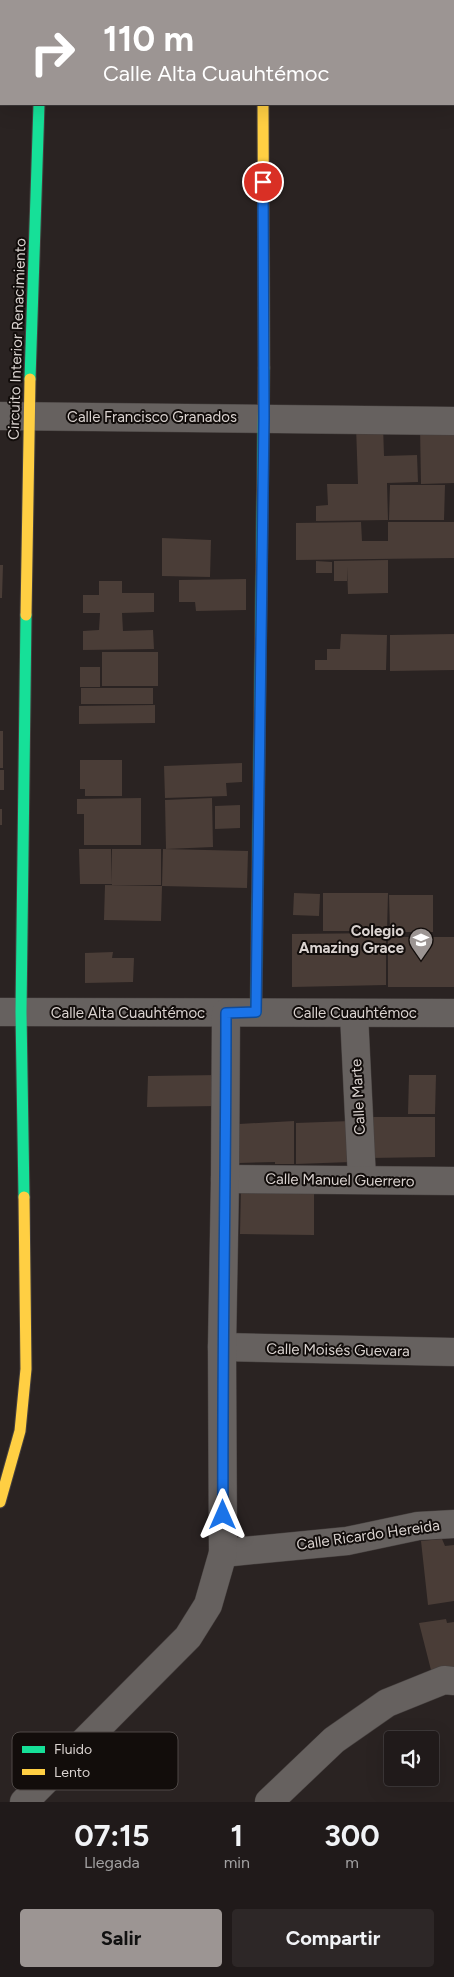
<!DOCTYPE html>
<html lang="es">
<head>
<meta charset="utf-8">
<style>
  :root { --surface:#201a1a; --page:#2d2727; --text:#f1f3f6; --muted:#a2a1a2; --line:#3d3839; --accent:#9c9593 }
  body { margin:0; font-family:Figtree,sans-serif; background:var(--page); color:var(--text); height:100vh; display:flex; flex-direction:column; font-size:19px; white-space:nowrap }
  * { box-sizing:border-box; margin:0 }
  p { font-size:16px; color:var(--muted) }
  .icon { flex:none; width:28px; height:28px; fill:none; stroke:currentColor; stroke-width:2; stroke-linecap:round; stroke-linejoin:round }
  .map { position:relative; height:1802px; overflow:hidden }
  .details { display:flex; flex-direction:column; background:var(--surface); flex:1 }
  .details>* { flex:none }
  .top-card { position:absolute; left:0px; top:0px; width:455px; height:105px; box-shadow:0 5px 20px #0002,0 0 0 1px var(--line); background:#9c9593; color:#fff; overflow:hidden }
  .fabs { position:absolute; left:384px; top:1731px; display:grid; gap:10px }
  .fabs a { display:grid; place-items:center; width:55px; height:55px; border-radius:5px; background:var(--surface); box-shadow:0 5px 20px #0002,0 0 0 1px var(--line); font-size:25px }
  .pin { position:absolute; display:grid; place-items:center; width:42px; height:42px; color:#fff; margin:-21px; border:2px solid #fff; border-radius:50%; box-shadow:0 1px 5px #0007 }
  .me { position:absolute; width:55px; margin:-28px; rotate:0deg; stroke-linejoin:round; filter:drop-shadow(0 0 4px #0008) }
  .turn { display:flex; align-items:center; gap:18px; height:105px; padding:0 20px; font-size:22px }
  .turn .icon { width:65px; height:65px; stroke-width:2.5 }
  .turn b { display:block; font-size:35px; line-height:42px }
  .eta { display:flex; justify-content:space-evenly; align-items:center; height:85px; text-align:center }
  .eta b { font-size:30px; font-weight:700; line-height:35px }
  .cta { display:flex; gap:10px; margin-top:auto; padding:10px 20px }
  .cta a { flex:1; height:58px; border-radius:5px; background:var(--accent); color:#111; font-size:20px; font-weight:700; line-height:58px; text-align:center }
  .cta a+a { background:var(--page); color:var(--text) }
  .map>svg:first-child { display:block }
  .building { fill:#4a3d37 }
  .lines { fill:none; stroke-linecap:round; stroke-linejoin:round }
  .street-casing { stroke:#46403f; stroke-width:29 }
  .fast-casing { stroke:#46403f; stroke-width:13 }
  .slow-casing { stroke:#46403f; stroke-width:13 }
  .street { stroke:#66615f; stroke-width:28 }
  .fast { stroke:#16e098; stroke-width:11 }
  .slow { stroke:#ffcf43; stroke-width:11 }
  .route-casing { stroke:#114b97; stroke-width:12 }
  .route { stroke:#1a73e8; stroke-width:9 }
  .labels { text-anchor:middle; dominant-baseline:central; stroke-width:4; stroke-linejoin:round; paint-order:stroke }
  .street-label { font-size:15px; fill:#dad3d0; stroke:#120d0b }
  .poi-label { font-size:15px; font-weight:bold; fill:#dad3d0; stroke:#120d0b; text-anchor:end }
  .key { fill:#120d0b; stroke:#4e4846; stroke-width:1 }
  .key-label { font-size:14px; fill:#dad3d0 }
</style>
</head>
<body>
<div class="map">
<svg width="454" height="1802" viewBox="0 0 454 1802">
  <rect width="100%" height="100%" fill="#2a2322"/>
  <g class="building">
    <path d="M 383,425 L 384,456 L 417,455 L 418,482 L 387,483 L 388,520 L 316,521 L 316,506 L 328,505 L 327,484 L 358,484 L 356,426 Z"/>
    <path d="M 454,426 L 454,483 L 421,484 L 420,427 Z"/>
    <path d="M 390,485 L 445,485 L 444,520 L 389,520 Z"/>
    <path d="M 361,522 L 362,541 L 388,541 L 388,522 L 454,522 L 454,558 L 296,560 L 296,523 Z"/>
    <path d="M 162,538 L 211,540 L 210,577 L 162,576 Z"/>
    <path d="M 388,560 L 388,593 L 348,594 L 347,567 L 347,581 L 334,581 L 334,561 Z"/>
    <path d="M 316,561 L 332,562 L 332,573 L 316,573 Z"/>
    <path d="M 0,565 L 3,565 L 2,598 L 0,598 Z"/>
    <path d="M 246,579 L 246,610 L 196,611 L 195,602 L 179,602 L 179,580 Z"/>
    <path d="M 99,581 L 122,581 L 122,593 L 154,593 L 154,612 L 122,613 L 123,631 L 153,630 L 154,649 L 83,650 L 83,631 L 99,630 L 100,613 L 83,613 L 83,595 L 99,595 Z"/>
    <path d="M 341,634 L 387,635 L 386,670 L 315,670 L 315,660 L 327,660 L 327,649 L 340,649 Z"/>
    <path d="M 454,634 L 454,670 L 390,671 L 390,635 Z"/>
    <rect x="102" y="652" width="56" height="34"/>
    <rect x="80" y="667" width="20" height="20"/>
    <rect x="81" y="688" width="72" height="16"/>
    <path d="M 155,705 L 155,723 L 79,724 L 79,706 Z"/>
    <rect x="0" y="731" width="3" height="37"/>
    <path d="M 80,760 L 122,760 L 122,796 L 85,796 L 85,789 L 80,789 Z"/>
    <path d="M 242,763 L 242,782 L 226,783 L 227,796 L 165,798 L 164,766 Z"/>
    <rect x="0" y="770" width="4" height="20"/>
    <path d="M 141,798 L 141,845 L 84,845 L 84,814 L 77,814 L 77,799 Z"/>
    <path d="M 212,798 L 213,847 L 166,849 L 165,800 Z"/>
    <path d="M 240,805 L 240,828 L 215,829 L 215,806 Z"/>
    <rect x="0" y="809" width="2" height="16"/>
    <path d="M 79,849 L 111,849 L 112,884 L 80,884 Z"/>
    <rect x="112" y="849" width="49" height="36"/>
    <path d="M 163,849 L 248,851 L 247,888 L 162,886 Z"/>
    <path d="M 105,885 L 162,886 L 161,921 L 104,920 Z"/>
    <path d="M 294,893 L 320,894 L 319,916 L 293,915 Z"/>
    <path d="M 323,893 L 388,893 L 387,931 L 323,931 Z"/>
    <path d="M 389,895 L 433,895 L 433,932 L 390,932 Z"/>
    <path d="M 386,933 L 386,985 L 292,987 L 292,934 Z"/>
    <rect x="388" y="937" width="66" height="50"/>
    <path d="M 113,952 L 112,958 L 134,958 L 133,982 L 85,983 L 85,953 Z"/>
    <path d="M 219,1075 L 218,1106 L 147,1107 L 148,1076 Z"/>
    <path d="M 409,1075 L 436,1075 L 435,1114 L 408,1114 Z"/>
    <path d="M 369,1117 L 435,1117 L 435,1157 L 369,1158 Z"/>
    <path d="M 294,1121 L 294,1164 L 275,1164 L 275,1162 L 239,1163 L 239,1124 Z"/>
    <path d="M 351,1121 L 351,1162 L 296,1164 L 296,1123 Z"/>
    <path d="M 241,1186 L 314,1187 L 314,1235 L 240,1234 Z"/>
    <path d="M 442,1539 L 445,1546 L 454,1545 L 454,1601 L 428,1605 L 421,1541 Z"/>
    <path d="M 446,1619 L 447,1623 L 454,1622 L 454,1667 L 431,1670 L 419,1623 Z"/>
  </g>
  <g class="lines">
    <defs>
      <g id="street">
        <path d="M 262,0 L 262,1"/>
        <path d="M 0,416 L 454,421"/>
        <path d="M 0,1012 L 454,1013"/>
        <path d="M 354,1014 L 362,1179"/>
        <path d="M 225,1179 L 454,1181"/>
        <path d="M 222,1347 L 454,1352"/>
        <path d="M 223,1553 L 347,1541 L 418,1526 L 454,1524"/>
        <path d="M 24,1802 L 188,1637 L 208,1605 L 223,1553 L 222,1347 L 225,1179 L 226,1013"/>
        <path d="M 269,1802 L 334,1740 L 387,1703 L 444,1680 L 454,1681"/>
      </g>
      <g id="fast">
        <path d="M 43,0 L 43,1"/>
        <path d="M 30,379 L 39,104"/>
        <path d="M 256,1012 L 264,368"/>
        <path d="M 24,1197 L 21,1012 L 26,615"/>
      </g>
      <g id="slow">
        <path d="M 263,104 L 264,368"/>
        <path d="M 26,615 L 30,379"/>
        <path d="M 0,1502 L 20,1431 L 26,1369 L 24,1197"/>
      </g>
    </defs>
    <use href="#street" class="street-casing"/>
    <use href="#fast" class="fast-casing"/>
    <use href="#slow" class="slow-casing"/>
    <use href="#street" class="street"/>
    <use href="#fast" class="fast"/>
    <use href="#slow" class="slow"/>
  </g>
  <g class="lines">
    <defs>
      <path id="route" d="M 223,1515 C 222,1348 226,1180 226,1013 L 256,1012 L 264,418 L 263,182"/>
    </defs>
    <use href="#route" class="route-casing"/>
    <use href="#route" class="route"/>
  </g>
  <defs>
    <symbol id="school-pin" viewBox="-11 -11 22 30"><path d="M0 17L-7.5 6A9.5 9.5 0 1 1 7.5 6Z" fill="#9c9593" stroke="#120d0b"/><path d="M0-5L7-2L0 1L-7-2ZM-4 1L0 2.5L4 1V4Q0 6-4 4Z" fill="#fff"/></symbol>
  </defs>
  <g fill-rule="evenodd">
    <use href="#school-pin" x="407" y="926" width="28" height="38"/>
  </g>
  <g class="labels">
    <g class="street-label">
      <text transform="translate(17 339) rotate(-88)">Circuito Interior Renacimiento</text>
      <text x="152" y="417">Calle Francisco Granados</text>
      <text x="128" y="1013">Calle Alta Cuauhtémoc</text>
      <text x="355" y="1013">Calle Cuauhtémoc</text>
      <text transform="translate(358 1097) rotate(-93)">Calle Marte</text>
      <text transform="translate(340 1180) rotate(1)">Calle Manuel Guerrero</text>
      <text transform="translate(338 1350) rotate(1)">Calle Moisés Guevara</text>
      <text transform="translate(368 1535) rotate(-8)">Calle Ricardo Hereida</text>
    </g>
    <g class="poi-label">
      <text x="404" y="931">Colegio<tspan x="404" dy="17">Amazing Grace</tspan></text>
    </g>
  </g>
  <rect x="12" y="1732" width="166" height="58" rx="8" class="key"/>
  <rect x="22" y="1746" width="23" height="7" fill="#16e098"/>
  <rect x="22" y="1769" width="23" height="6" fill="#ffcf43"/>
  <g class="key-label">
    <text x="54" y="1754">Fluido</text>
    <text x="54" y="1777">Lento</text>
  </g>
</svg>
<div class="fabs">
<a><svg class="icon" aria-label="sound" viewBox="0 0 24 24"><path d="M4 9h4l5-4v14l-5-4H4zM17 9q2 3 0 6"/></svg></a>
</div>
<div class="pin" style="left:263px;top:182px;background:#d93025"><svg class="icon" aria-label="arrive" viewBox="0 0 24 24"><path d="M6 21V4h12l-3 4 3 4H6"/></svg></div>
<svg class="me" style="left:223px;top:1515px" viewBox="-20 -20 40 40"><path d="M0-17L14 15 0 8-14 15z" fill="#1a73e8" stroke="#fff" stroke-width="4"/></svg>
<div class="top-card">
<div class="turn"><svg class="icon" aria-label="right" viewBox="0 0 24 24"><path d="M7 20v-9h11M14 6l5 5-5 5"/></svg><div><b>110 m</b>Calle Alta Cuauhtémoc</div></div>
</div>
</div>
<section class="details">
<div class="eta">
<div><b>07:15</b><p>Llegada</p></div>
<div><b>1</b><p>min</p></div>
<div><b>300</b><p>m</p></div>
</div>
<div class="cta"><a>Salir</a><a>Compartir</a></div>
</section>
</body>
</html>
